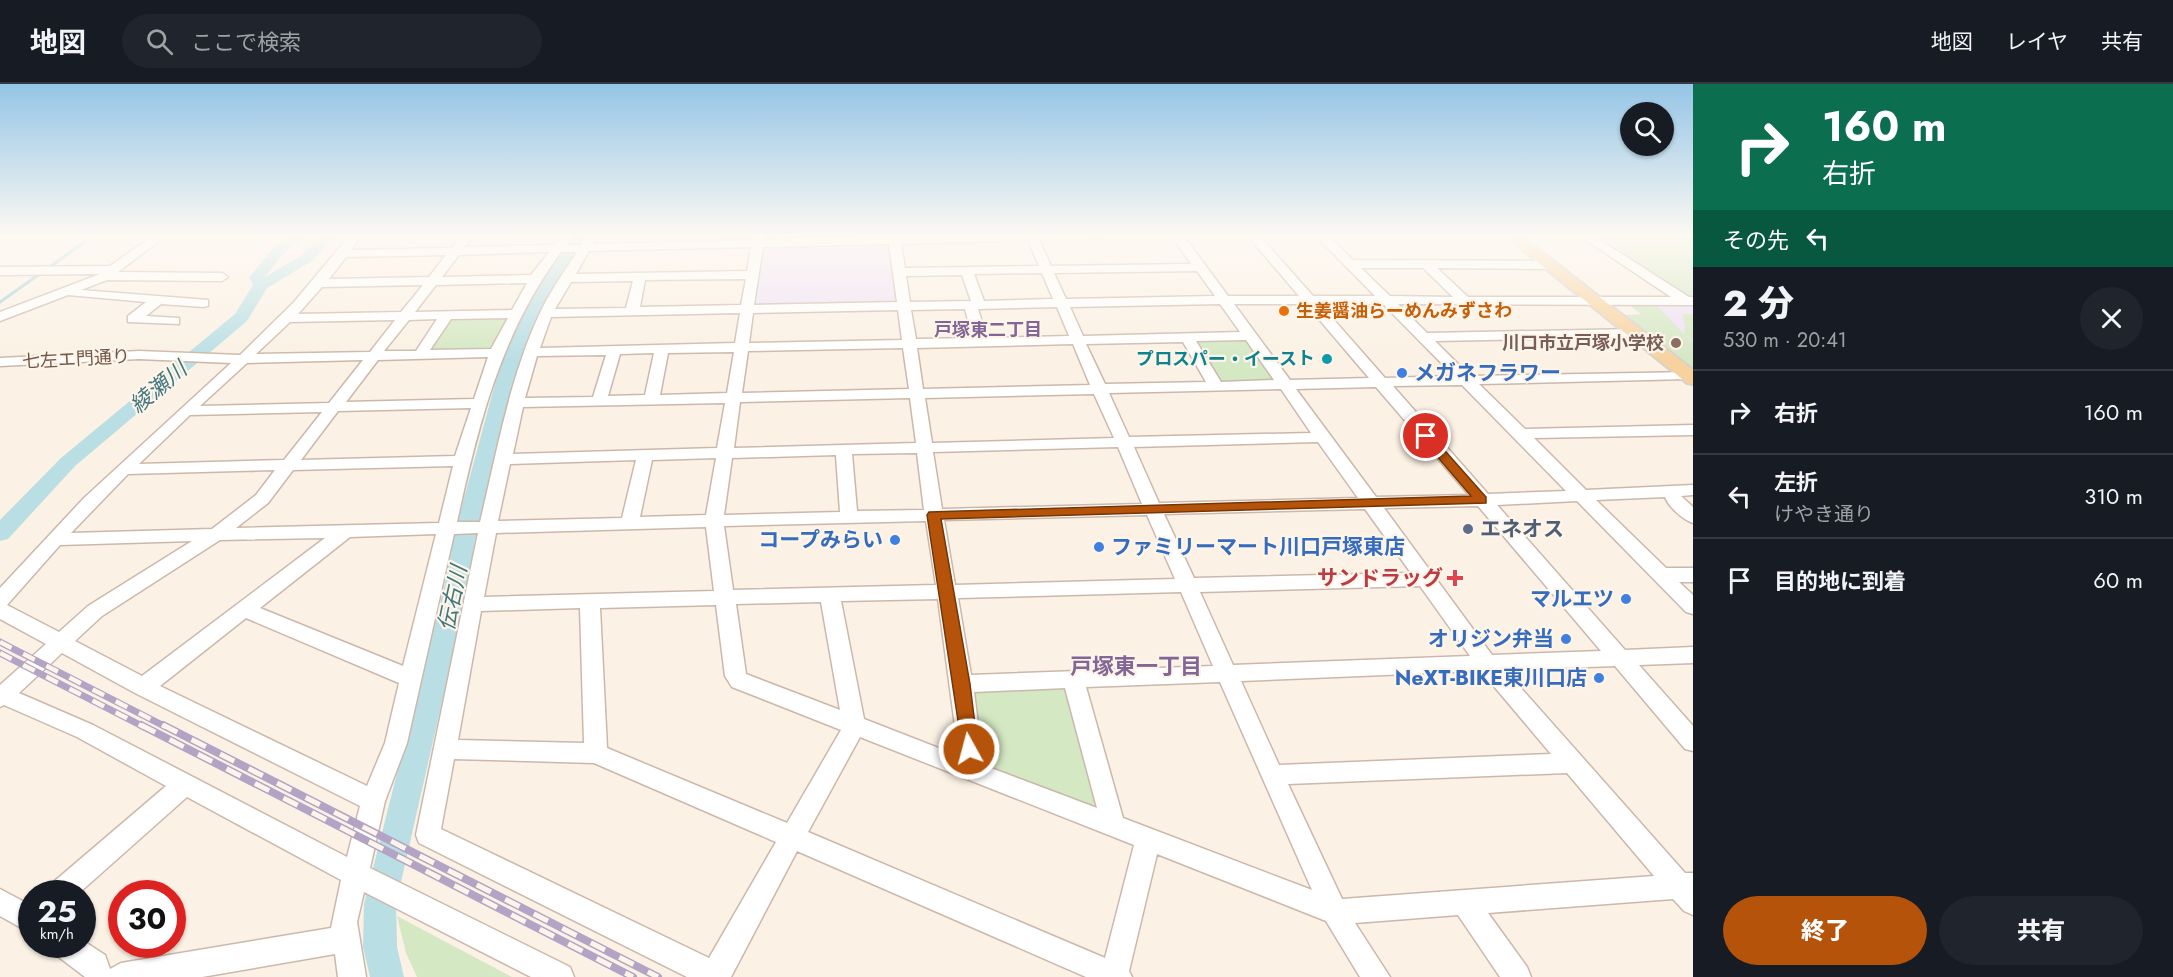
<!DOCTYPE html>
<html lang="ja">
<head>
<meta charset="utf-8">
<style>
  :root { --surface:#171b24; --page:#20242c; --text:#f1f3f6; --muted:#9ea1a6; --line:#363941; --accent:#b45309 }
  body { margin:0; font-family:Jost,"Noto Sans JP",sans-serif; background:var(--page); color:var(--text); height:100vh; display:flex; flex-direction:column; font-size:22px; white-space:nowrap }
  * { box-sizing:border-box; margin:0 }
  p { font-size:20px; color:var(--muted) }
  .icon { flex:none; width:33px; height:33px; fill:none; stroke:currentColor; stroke-width:2; stroke-linecap:round; stroke-linejoin:round }
  .map { position:relative; flex:1; overflow:hidden }
  .panel { display:flex; flex-direction:column; background:var(--surface); width:480px }
  .panel>* { flex:none }
  .banner { background:#0b6e4f; color:#fff; overflow:hidden }
  .controls { position:absolute; left:1620px; top:18px; display:grid; gap:12px }
  .controls a { display:grid; place-items:center; width:54px; height:54px; border-radius:50%; background:var(--surface); box-shadow:0 2px 4px #0004; font-size:30px }
  .speed { position:absolute; left:18px; top:796px; display:flex; gap:12px; font-size:30px; font-weight:700; text-align:center }
  .speed>* { display:grid; place-content:center; width:78px; height:78px; border-radius:50%; background:var(--surface); box-shadow:0 2px 4px #0004; line-height:1 }
  .speed small { font-size:15px; font-weight:400 }
  .speed .limit { border:9px solid #d22; background:#fff; color:#111 }
  .pin { position:absolute; display:grid; place-items:center; width:51px; height:51px; color:#fff; margin:-26px; border:3px solid #fff; border-radius:50%; box-shadow:0 2px 6px #0007 }
  .me { position:absolute; width:66px; margin:-33px; rotate:353deg; stroke-linejoin:round; filter:drop-shadow(0 0 4px #0008) }
  .turn { display:flex; align-items:center; gap:21px; height:126px; padding:0 30px; font-size:27px }
  .turn .icon { width:78px; height:78px; stroke-width:2.5 }
  .turn b { display:block; font-size:42px; line-height:51px }
  .then { display:flex; align-items:center; height:57px; padding:0 30px; background:#0003; gap:12px; font-size:22px }
  .round { display:grid; place-items:center; flex:none; width:63px; height:63px; border-radius:32px; background:var(--page) }
  .headline { display:flex; align-items:center; justify-content:space-between; height:102px; padding:0 30px }
  h1 { font-size:36px; font-weight:800; line-height:45px }
  .action { display:flex; gap:12px; margin-top:auto; padding:12px 30px }
  .action a { flex:1; height:69px; border-radius:36px; background:var(--accent); color:#fff; font-size:24px; font-weight:800; line-height:69px; text-align:center }
  .action a+a { background:var(--page); color:var(--text) }
  ul { padding:0; list-style:none }
  li { display:flex; align-items:center; gap:18px; height:84px; padding:0 30px; border-top:2px solid var(--line) }
  li div { flex:1 }
  li b { display:block; font-size:22px }
  li em { font-style:normal }
  header { display:flex; align-items:center; gap:36px; box-sizing:border-box; height:84px; padding:0 30px; background:var(--surface); border-bottom:2px solid var(--line) }
  header strong { font-size:28px }
  nav { display:flex; gap:33px; margin-inline-start:auto; font-size:21px }
  .search { width:420px; height:54px; background:var(--page); display:flex; align-items:center; gap:15px; box-sizing:border-box; padding:0 21px; border-radius:33px; color:var(--muted); font-size:22px }
  main { display:flex; flex:1; min-height:0 }
  .map>svg:first-child { display:block }
  .education { fill:#eee1f7 }
  .green { fill:#d4e8c3 }
  .lines { fill:none; stroke-linecap:round; stroke-linejoin:round }
  .stream { stroke:#a0cfd5; stroke-width:3 }
  .river { fill:#b9dfe4; fill-rule:evenodd }
  .minor-casing { stroke:#ccb8ab; stroke-width:3 }
  .major-casing { stroke:#d8d0cd; stroke-width:4 }
  .minor { fill:#fff; fill-rule:evenodd }
  .major { fill:#f7d29f; fill-rule:evenodd }
  .rail-far1-casing { stroke:#b3a3c4; stroke-width:7 }
  .rail-casing { stroke:#b3a3c4; stroke-width:8 }
  .rail-far1 { stroke:#fef5ea; stroke-width:4.5; stroke-dasharray:13; stroke-linecap:butt }
  .rail { stroke:#fef5ea; stroke-width:5; stroke-dasharray:16; stroke-linecap:butt }
  .route { fill:#b45309; stroke:#753606; stroke-width:1.5 }
  .food-dot { fill:#e8710a; stroke:#fef5ea; stroke-width:2 }
  .education-dot { fill:#8d6e63; stroke:#fef5ea; stroke-width:2 }
  .culture-dot { fill:#0f9aa8; stroke:#fef5ea; stroke-width:2 }
  .shop-dot { fill:#3f7fe0; stroke:#fef5ea; stroke-width:2 }
  .service-dot { fill:#5c6f8a; stroke:#fef5ea; stroke-width:2 }
  .health-dot { fill:#e0444e; stroke:#fef5ea; stroke-width:2 }
  .labels { text-anchor:middle; dominant-baseline:central; stroke-width:4.5; stroke-linejoin:round; paint-order:stroke }
  .far-food-label { font-size:18px; font-weight:bold; fill:#c56008; stroke:#fef5ea; text-anchor:start }
  .far-neighbourhood-label { font-size:18px; font-weight:bold; fill:#836695; stroke:#fef5ea }
  .far-education-label { font-size:18px; font-weight:bold; fill:#785e54; stroke:#fef5ea; text-anchor:end }
  .far-street-label { font-size:18px; fill:#72574b; stroke:#fef5ea }
  .far-culture-label { font-size:18px; font-weight:bold; fill:#0d838f; stroke:#fef5ea; text-anchor:end }
  .shop-label { font-size:21px; font-weight:bold; fill:#366cbe; stroke:#fef5ea; text-anchor:end }
  .service-label { font-size:21px; font-weight:bold; fill:#4e5e75; stroke:#fef5ea; text-anchor:start }
  .health-label { font-size:21px; font-weight:bold; fill:#be3a42; stroke:#fef5ea; text-anchor:end }
  .water-label { font-size:22px; font-style:italic; fill:#43777e; stroke:#fef5ea }
  .neighbourhood-label { font-size:22px; font-weight:bold; fill:#836695; stroke:#fef5ea }
</style>
</head>
<body>
<header>
<strong>地図</strong>
<div class="search"><svg class="icon" aria-label="search" viewBox="0 0 24 24"><circle cx="10" cy="10" r="6"/><path d="M15 15l6 6"/></svg>ここで検索</div>
<nav><a>地図</a><a>レイヤ</a><a>共有</a></nav>
</header>
<main>
<div class="map">
<svg width="1693" height="893" viewBox="0 0 1693 893">
  <rect width="100%" height="100%" fill="#fbf1e4"/>
  <g class="education">
    <path d="M 886,160 L 891,161 L 900,218 L 760,223 L 756,221 L 764,165 L 767,163 Z"/>
    <path d="M 1626,219 L 1693,220 L 1693,287 L 1623,231 L 1641,230 Z"/>
  </g>
  <g class="green">
    <path d="M 765,151 L 890,151 L 890,152 L 766,156 Z"/>
    <path d="M 1587,151 L 1693,151 L 1693,216 L 1686,215 Z"/>
    <path d="M 1629,220 L 1655,220 L 1684,250 L 1685,241 L 1682,230 L 1693,230 L 1693,256 L 1684,251 L 1693,258 L 1693,286 L 1625,231 L 1642,231 Z"/>
    <path d="M 452,233 L 508,234 L 494,264 L 488,267 L 429,268 Z"/>
    <path d="M 1245,254 L 1276,299 L 1217,298 L 1192,258 L 1196,255 Z"/>
    <path d="M 1061,601 L 1071,608 L 1101,716 L 1091,722 L 985,682 L 979,676 L 970,611 L 975,605 Z"/>
    <path d="M 397,832 L 512,893 L 417,893 L 406,869 Z"/>
  </g>
  <g class="lines">
    <g class="stream">
      <path d="M 47,185 L 94,151"/>
      <path d="M 0,218 L 41,189"/>
    </g>
    <g class="river">
      <path d="M 291,151 L 307,151 L 282,171 L 265,193 L 302,171 L 321,151 L 336,151 L 312,177 L 267,204 L 247,237 L 75,382 L 8,455 L 0,457 L 0,436 L 61,374 L 235,230 L 253,201 L 249,193 L 252,190 L 272,165 Z"/>
      <path d="M 573,151 L 587,151 L 545,217 L 530,250 L 514,296 L 475,455 L 469,499 L 396,820 L 397,863 L 404,893 L 370,893 L 363,863 L 364,820 L 445,499 L 453,455 L 496,296 L 512,250 L 529,217 Z"/>
    </g>
    <defs>
      <g id="minor">
        <path d="M 154,151 L 167,151 L 118,188 L 222,189 L 228,193 L 222,197 L 107,196 L 81,206 L 208,216 L 208,222 L 203,223 L 161,220 L 146,232 L 179,234 L 179,240 L 128,238 L 128,232 L 146,218 L 68,211 L 0,237 L 0,228 L 100,190 L 0,191 L 0,183 L 110,182 Z"/>
        <path d="M 350,151 L 362,151 L 351,166 L 452,164 L 462,151 L 474,151 L 464,163 L 554,161 L 562,151 L 574,151 L 567,161 L 581,161 L 587,151 L 599,151 L 593,160 L 752,156 L 753,151 L 765,151 L 764,156 L 888,151 L 1111,151 L 1105,154 L 1039,156 L 1051,182 L 1191,180 L 1171,151 L 1183,151 L 1228,212 L 1299,212 L 1247,151 L 1259,151 L 1313,212 L 1375,212 L 1315,151 L 1327,151 L 1353,176 L 1552,177 L 1558,181 L 1552,185 L 1437,184 L 1468,213 L 1671,213 L 1578,151 L 1592,151 L 1689,213 L 1693,213 L 1693,221 L 1398,220 L 1427,249 L 1635,245 L 1642,249 L 1635,253 L 1435,257 L 1470,292 L 1693,288 L 1693,294 L 1688,295 L 1479,300 L 1525,345 L 1693,341 L 1693,351 L 1534,354 L 1586,406 L 1693,401 L 1693,411 L 1681,412 L 1693,423 L 1693,439 C 1683,436 1668,422 1665,413 L 1596,416 L 1666,484 L 1693,484 L 1693,498 L 1679,498 L 1693,511 L 1693,530 L 1686,528 L 1577,417 L 1497,421 L 1625,566 L 1693,563 L 1693,579 L 1639,581 L 1693,642 L 1693,667 L 1685,665 L 1615,582 L 1505,586 L 1685,789 L 1693,789 L 1693,831 L 1684,827 L 1673,815 L 1488,829 L 1527,883 L 1531,893 L 1500,893 L 1458,831 L 1355,839 L 1390,893 L 1360,893 L 1326,837 L 1157,770 L 1129,887 L 1132,893 L 1086,893 L 797,767 L 731,893 L 687,893 L 419,759 L 416,751 L 478,449 L 454,450 L 407,659 L 385,717 L 370,784 L 570,883 L 574,893 L 531,893 L 364,808 L 357,838 L 366,893 L 338,893 L 335,870 L 202,893 L 85,893 L 56,871 L 52,861 L 82,861 L 82,856 L 105,871 L 110,885 L 121,879 L 331,844 L 341,796 L 187,713 L 78,810 L 46,810 L 50,801 L 166,702 L 77,653 L 4,621 L 0,623 L 0,601 L 46,560 L 0,535 L 0,504 L 84,414 L 231,279 L 139,275 L 0,282 L 0,274 L 139,267 L 240,271 L 294,218 ZM 1028,156 L 1039,182 L 905,184 L 901,160 ZM 889,160 L 897,218 L 754,221 L 763,163 ZM 751,163 L 747,187 L 576,190 L 589,167 ZM 549,168 L 531,191 L 442,193 L 459,171 ZM 561,168 L 577,168 C 564,188 549,209 539,231 C 509,296 497,368 480,438 L 457,438 C 478,341 501,249 561,168 ZM 446,171 L 429,193 L 329,195 L 346,173 ZM 1361,184 L 1423,184 L 1453,213 L 1390,212 ZM 1197,187 L 1215,212 L 1066,215 L 1054,189 ZM 1042,189 L 1053,215 L 984,217 L 974,190 ZM 962,191 L 971,217 L 910,218 L 906,192 ZM 746,195 L 741,221 L 640,223 L 645,196 ZM 633,197 L 626,224 L 555,225 L 571,198 ZM 527,199 L 512,226 L 415,228 L 436,201 ZM 423,201 L 401,228 L 298,230 L 322,203 ZM 1220,220 L 1240,248 L 1083,252 L 1070,223 ZM 1234,220 L 1306,220 L 1369,294 L 1290,296 ZM 1320,220 L 1383,220 L 1454,292 L 1385,294 ZM 1057,223 L 1069,252 L 987,254 L 978,225 ZM 965,225 L 973,254 L 916,255 L 911,226 ZM 898,226 L 902,256 L 749,259 L 753,229 ZM 740,229 L 735,259 L 540,264 L 551,233 ZM 508,234 L 491,265 L 430,266 L 451,235 ZM 437,235 L 416,267 L 384,267 L 409,236 ZM 395,236 L 370,268 L 256,270 L 290,238 ZM 1246,256 L 1274,296 L 1221,298 L 1196,257 ZM 1183,258 L 1206,298 L 1105,300 L 1086,260 ZM 1073,260 L 1090,301 L 923,305 L 917,264 ZM 903,264 L 909,305 L 742,309 L 748,267 ZM 734,268 L 727,309 L 660,311 L 668,269 ZM 654,269 L 645,311 L 608,312 L 620,270 ZM 606,271 L 593,313 L 525,314 L 537,272 ZM 488,273 L 474,315 L 346,318 L 378,276 ZM 363,276 L 329,319 L 200,322 L 247,279 ZM 1462,301 L 1566,407 L 1488,410 L 1393,302 ZM 1376,303 L 1469,411 L 1376,413 L 1296,305 ZM 1281,305 L 1311,349 L 1129,353 L 1109,309 ZM 1094,310 L 1114,354 L 932,359 L 925,314 ZM 910,314 L 916,359 L 734,364 L 740,318 ZM 725,319 L 717,364 L 513,370 L 523,323 ZM 471,324 L 455,372 L 301,376 L 338,327 ZM 322,328 L 284,376 L 139,380 L 190,331 ZM 1318,358 L 1358,414 L 1159,419 L 1134,363 ZM 1118,363 L 1142,420 L 942,425 L 933,368 ZM 917,369 L 924,426 L 857,427 L 852,370 ZM 836,371 L 840,428 L 724,431 L 732,374 ZM 716,374 L 706,431 L 640,433 L 652,376 ZM 636,376 L 622,434 L 498,437 L 510,380 ZM 453,382 L 439,439 L 236,444 L 268,419 L 293,386 ZM 275,386 L 256,411 L 212,445 L 71,449 L 128,390 ZM 1478,422 L 1601,567 L 1492,571 L 1384,424 ZM 1365,425 L 1411,489 L 1194,494 L 1164,430 ZM 1147,431 L 1175,495 L 955,501 L 944,436 ZM 926,437 L 936,501 L 733,506 L 724,442 ZM 706,443 L 714,507 L 484,513 L 496,449 ZM 436,450 L 403,582 L 260,524 L 350,453 ZM 325,454 L 142,592 L 75,557 L 102,532 L 220,456 ZM 192,457 L 88,522 L 59,548 L 7,521 L 60,461 ZM 1420,502 L 1470,572 L 1233,581 L 1200,508 ZM 1181,508 L 1213,582 L 971,591 L 958,514 ZM 938,515 L 959,672 L 864,635 L 841,517 ZM 821,518 L 840,626 L 746,590 L 736,520 ZM 716,521 L 725,592 L 732,603 L 841,646 L 787,739 L 607,664 L 600,524 ZM 580,524 L 584,659 L 458,656 L 481,527 ZM 246,534 L 399,599 L 385,659 L 367,702 L 160,602 ZM 62,569 L 135,609 L 360,722 L 347,773 L 93,641 L 19,609 ZM 1481,587 L 1551,670 L 1279,681 L 1241,597 ZM 1220,598 L 1312,806 L 1123,734 L 1086,603 ZM 1065,604 L 1097,724 L 983,681 L 974,608 ZM 860,653 L 1134,761 L 1105,874 L 808,748 ZM 454,675 L 594,679 L 776,758 L 709,874 L 441,745 ZM 1567,689 L 1654,792 L 1342,815 L 1288,700 Z"/>
        <path d="M 0,805 L 32,822 L 32,850 L 0,832 Z"/>
      </g>
      <path id="major" d="M 1504,151 L 1520,151 L 1693,286 L 1693,300 L 1687,299 Z"/>
    </defs>
    <use href="#minor" class="minor-casing"/>
    <use href="#major" class="major-casing"/>
    <use href="#minor" class="minor"/>
    <use href="#major" class="major"/>
    <defs>
      <g id="rail-far1">
        <path d="M 0,558 L 166,643"/>
        <path d="M 0,569 L 144,643"/>
      </g>
      <g id="rail">
        <path d="M 141,641 L 633,893"/>
        <path d="M 163,641 L 658,893"/>
      </g>
    </defs>
    <use href="#rail-far1" class="rail-far1-casing"/>
    <use href="#rail" class="rail-casing"/>
    <use href="#rail-far1" class="rail-far1"/>
    <use href="#rail" class="rail"/>
  </g>
  <linearGradient id="sky" x2="0" y2="1"><stop stop-color="#95c5e6"/><stop offset="0.55" stop-color="#fdf9f3"/><stop offset="1" stop-color="#fdf9f3" stop-opacity="0"/></linearGradient>
  <rect width="1693" height="276" fill="url(#sky)"/>
  <path class="route" d="M 1426,349 L 1430,350 L 1486,413 L 1486,419 L 941,435 L 970,600 L 978,665 L 976,670 L 969,673 L 963,670 L 927,431 L 929,428 L 1471,412 L 1422,355 L 1422,350 Z"/>
  <circle class="food-dot" cx="1284" cy="227" r="6"/>
  <circle class="education-dot" cx="1676" cy="259" r="6"/>
  <circle class="culture-dot" cx="1327" cy="275" r="6"/>
  <g class="shop-dot">
    <circle cx="1402" cy="289" r="6"/>
    <circle cx="895" cy="456" r="6"/>
    <circle cx="1099" cy="463" r="6"/>
    <circle cx="1626" cy="515" r="6"/>
    <circle cx="1566" cy="555" r="6"/>
    <circle cx="1599" cy="594" r="6"/>
  </g>
  <circle class="service-dot" cx="1468" cy="445" r="6"/>
  <path class="health-dot" d="M1452 485h6v6h6v6h-6v6h-6v-6h-6v-6h6z"/>
  <g class="labels">
    <g class="far-food-label">
      <text x="1296" y="227">生姜醤油らーめんみずさわ</text>
    </g>
    <g class="far-neighbourhood-label">
      <text x="988" y="246">戸塚東二丁目</text>
    </g>
    <g class="far-education-label">
      <text x="1664" y="259">川口市立戸塚小学校</text>
    </g>
    <g class="far-street-label">
      <text transform="translate(76 275) rotate(-3)">七左エ門通り</text>
    </g>
    <g class="far-culture-label">
      <text x="1315" y="275">プロスパー・イースト</text>
    </g>
    <g class="shop-label">
      <text x="1414" y="289" text-anchor="start">メガネフラワー</text>
      <text x="883" y="456">コープみらい</text>
      <text x="1111" y="463" text-anchor="start">ファミリーマート川口戸塚東店</text>
      <text x="1614" y="515">マルエツ</text>
      <text x="1554" y="555">オリジン弁当</text>
      <text x="1587" y="594">NeXT-BIKE東川口店</text>
    </g>
    <g class="service-label">
      <text x="1480" y="445">エネオス</text>
    </g>
    <g class="health-label">
      <text x="1443" y="494">サンドラッグ</text>
    </g>
    <g class="water-label">
      <text transform="translate(158 303) rotate(-40)">綾瀬川</text>
      <text transform="translate(452 514) rotate(-78)">伝右川</text>
    </g>
    <g class="neighbourhood-label">
      <text x="1136" y="582">戸塚東一丁目</text>
    </g>
  </g>
</svg>
<div class="controls">
<a><svg class="icon" aria-label="search" viewBox="0 0 24 24"><circle cx="10" cy="10" r="6"/><path d="M15 15l6 6"/></svg></a>
</div>
<div class="speed"><div>25<small>km/h</small></div><div class="limit">30</div></div>
<div class="pin" style="left:1426px;top:352px;background:#d93025"><svg class="icon" aria-label="arrive" viewBox="0 0 24 24"><path d="M6 21V4h12l-3 4 3 4H6"/></svg></div>
<svg class="me" style="left:969px;top:665px" viewBox="-20 -20 40 40"><circle r="17" fill="#b45309" stroke="#fff" stroke-width="3"/><path d="M0-11L8 9 0 5-8 9z" fill="#fff"/></svg>
</div>
<section class="panel">
<div class="banner">
<div class="turn"><svg class="icon" aria-label="right" viewBox="0 0 24 24"><path d="M7 20v-9h11M14 6l5 5-5 5"/></svg><div><b>160 m</b>右折</div></div>
<div class="then">その先<svg class="icon" aria-label="left" viewBox="0 0 24 24"><path d="M17 20v-9H6M10 6l-5 5 5 5"/></svg></div>
</div>
<div class="headline"><div><h1>2 分</h1><p>530 m · 20:41</p></div><a class="round"><svg class="icon" aria-label="close" viewBox="0 0 24 24"><path d="M6 6l12 12M18 6L6 18"/></svg></a></div>
<ul>
<li><svg class="icon" aria-label="right" viewBox="0 0 24 24"><path d="M7 20v-9h11M14 6l5 5-5 5"/></svg><div><b>右折</b></div><em>160 m</em></li>
<li><svg class="icon" aria-label="left" viewBox="0 0 24 24"><path d="M17 20v-9H6M10 6l-5 5 5 5"/></svg><div><b>左折</b><p>けやき通り</p></div><em>310 m</em></li>
<li><svg class="icon" aria-label="arrive" viewBox="0 0 24 24"><path d="M6 21V4h12l-3 4 3 4H6"/></svg><div><b>目的地に到着</b></div><em>60 m</em></li>
</ul>
<div class="action"><a>終了</a><a>共有</a></div>
</section>
</main>
</body>
</html>
